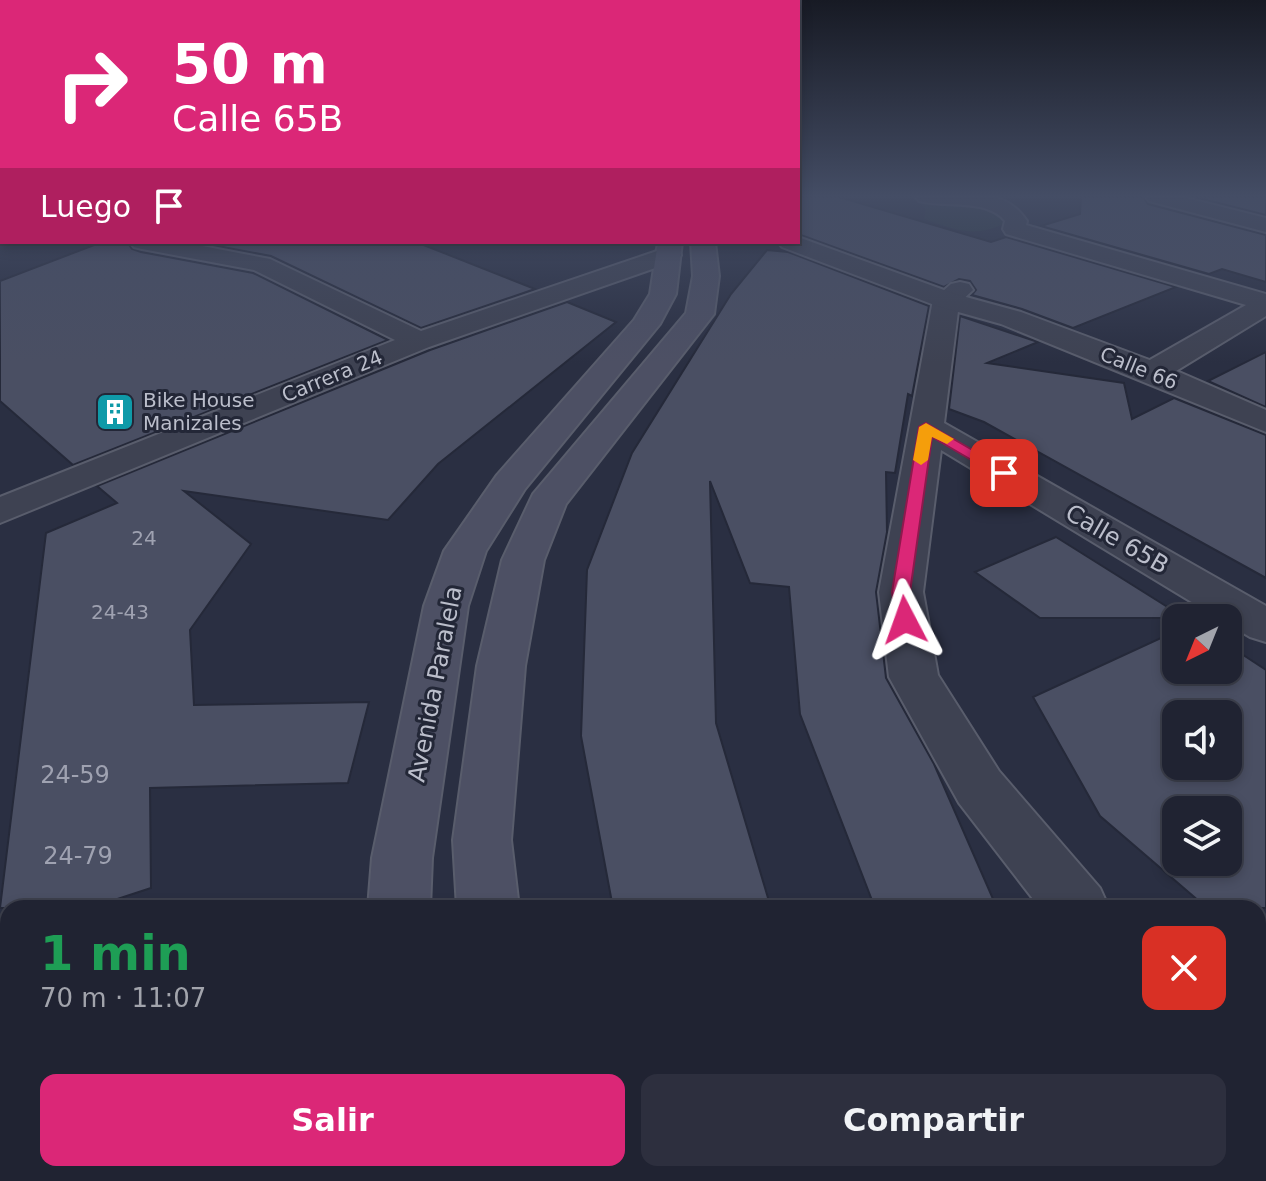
<!DOCTYPE html>
<html lang="es">
<head>
<meta charset="utf-8">
<style>
  :root { --surface:#202332; --page:#2d2f3e; --text:#f1f3f6; --muted:#a2a4ac; --line:#3d404d; --accent:#db2777 }
  body { margin:0; font-family:"DejaVu Sans",sans-serif; background:var(--page); color:var(--text); height:100vh; display:flex; flex-direction:column; font-size:30px; white-space:nowrap }
  * { box-sizing:border-box; margin:0 }
  p { font-size:26px; color:var(--muted) }
  .icon { flex:none; width:44px; height:44px; fill:none; stroke:currentColor; stroke-width:2; stroke-linecap:round; stroke-linejoin:round }
  .map { position:relative; flex:1; overflow:hidden }
  .sheet { position:absolute; left:0px; top:900px; width:1266px; height:282px; display:flex; flex-direction:column; background:var(--surface); border-radius:24px 24px 0 0; box-shadow:0 4px 12px #0003,0 0 0 2px var(--line) }
  .sheet>* { flex:none }
  .guide { position:absolute; left:0px; top:0px; width:800px; height:244px; box-shadow:0 4px 12px #0003,0 0 0 2px var(--line); background:#db2777; color:#fff; overflow:hidden }
  .needle { width:52px; rotate:223deg }
  .fabs { position:absolute; left:1162px; top:604px; display:grid; gap:16px }
  .fabs a { display:grid; place-items:center; width:80px; height:80px; border-radius:16px; background:var(--surface); box-shadow:0 4px 12px #0003,0 0 0 2px var(--line); font-size:40px }
  .pin { position:absolute; display:grid; place-items:center; width:68px; height:68px; color:#fff; margin:-34px; border-radius:16px; box-shadow:0 4px 12px #0006 }
  .me { position:absolute; width:88px; margin:-44px; rotate:356deg; stroke-linejoin:round; filter:drop-shadow(0 0 6px #0008) }
  .turn { display:flex; align-items:center; gap:28px; height:168px; padding:0 40px; font-size:36px }
  .turn .icon { width:104px; height:104px; stroke-width:2.5 }
  .turn b { display:block; font-size:56px; line-height:68px }
  .then { display:flex; align-items:center; height:76px; padding:0 40px; background:#0003; gap:16px; font-size:30px }
  .round { display:grid; place-items:center; flex:none; width:84px; height:84px; border-radius:16px; background:var(--page) }
  .summary { display:flex; align-items:center; justify-content:space-between; height:136px; padding:0 40px }
  h1 { font-size:48px; font-weight:700; line-height:60px; color:#1e9e55 }
  .primary-button { display:flex; gap:16px; margin-top:auto; padding:16px 40px }
  .primary-button a { flex:1; height:92px; border-radius:16px; background:var(--accent); color:#fff; font-size:32px; font-weight:700; line-height:92px; text-align:center }
  .primary-button a+a { background:var(--page); color:var(--text) }
  .map>svg:first-child { display:block }
  .green { fill:#2c3b43 }
  .building { fill:#4a4f63; stroke:#252939; stroke-width:2; fill-rule:evenodd }
  .lines { fill:none; stroke-linecap:round; stroke-linejoin:round }
  .minor-casing { stroke:#595d6c; stroke-width:4 }
  .tertiary-casing { stroke:#595d6c; stroke-width:4 }
  .secondary-casing { stroke:#595d6c; stroke-width:4 }
  .minor { fill:#3e4252; fill-rule:evenodd }
  .tertiary { fill:#3e4252; fill-rule:evenodd }
  .secondary { fill:#4d5064; fill-rule:evenodd }
  .route { fill:#db2777; stroke:#8e194d; stroke-width:2 }
  .slow { fill:#f59e0b }
  .labels { text-anchor:middle; dominant-baseline:central; stroke-width:6; stroke-linejoin:round; paint-order:stroke }
  .far-street-label { font-size:20px; fill:#bbbecb; stroke:#232737 }
  .far-poi-label { font-size:20px; fill:#bbbecb; stroke:#232737; text-anchor:start }
  .number-label { font-size:20px; fill:#9fa2b1 }
  .street-label { font-size:24px; fill:#bbbecb; stroke:#232737 }
  .near-number-label { font-size:24px; fill:#9fa2b1 }
</style>
</head>
<body>
<div class="map">
<svg width="1266" height="1181" viewBox="0 0 1266 1181">
  <rect width="100%" height="100%" fill="#2a2f42"/>
  <path class="green" d="M 913,197 L 983,197 L 1007,222 C 976,239 956,230 924,219 L 926,209 Z"/>
  <g class="building">
    <path d="M 798,197 L 839,197 L 991,242 L 1006,237 L 1176,287 L 1073,328 L 1022,309 L 972,295 L 976,290 L 970,281 L 959,279 L 944,287 L 798,234 Z"/>
    <path d="M 1081,197 L 1143,197 L 1148,204 L 1266,235 L 1266,282 L 1222,269 L 1209,274 L 1041,226 L 1080,214 Z"/>
    <path d="M 1195,197 L 1266,197 L 1266,215 Z"/>
    <path d="M 102,242 L 127,242 L 132,249 L 141,252 L 253,273 L 388,340 L 73,465 L 0,401 L 0,281 Z"/>
    <path d="M 197,242 L 416,242 L 535,289 L 421,328 L 271,256 Z"/>
    <path d="M 767,250 L 788,252 L 929,306 L 912,396 L 908,394 L 895,473 L 886,472 L 887,532 L 876,592 L 886,678 L 934,764 L 997,908 L 875,908 L 800,714 L 789,587 L 750,583 L 710,481 L 716,723 L 771,908 L 613,908 L 581,736 L 587,570 L 632,453 L 731,294 Z"/>
    <path d="M 567,302 L 616,322 L 438,464 L 388,520 L 184,491 L 251,544 L 190,630 L 194,705 L 369,702 L 348,783 L 150,788 L 151,888 L 90,908 L 0,908 L 46,533 L 117,503 L 97,486 L 430,350 Z"/>
    <path d="M 960,316 L 1038,342 L 987,363 L 1124,383 L 1132,419 L 1174,398 L 1266,435 L 1266,578 L 984,422 L 949,409 Z"/>
    <path d="M 1266,352 L 1266,407 L 1208,381 Z"/>
    <path d="M 1056,537 L 1185,618 L 1040,618 L 975,572 Z"/>
    <path d="M 1176,631 L 1176,670 L 1228,670 L 1228,645 L 1266,670 L 1266,908 L 1207,908 L 1100,816 L 1033,697 ZM 1176,714 L 1228,714 L 1228,766 L 1176,766 ZM 1176,810 L 1228,810 L 1228,862 L 1176,862 Z"/>
  </g>
  <g class="lines">
    <defs>
      <g id="minor">
        <path d="M 916,197 L 994,197 C 1010,202 1018,208 1027,221 L 1026,225 L 1266,294 L 1266,316 L 1163,379 L 1152,381 L 1141,379 L 1136,372 L 1141,365 L 1246,305 L 1006,234 L 1003,229 L 1005,221 C 987,198 945,208 919,201 Z"/>
        <path d="M 0,208 L 2,209 L 2,223 L 0,222 Z"/>
        <path d="M 130,242 L 181,242 L 270,259 L 421,331 L 660,250 L 678,250 L 681,255 L 678,260 L 429,347 L 0,523 L 0,497 L 395,340 L 254,270 L 142,249 L 134,247 Z"/>
        <path d="M 960,282 L 969,284 L 973,290 L 959,303 L 944,423 L 1266,606 L 1266,642 L 1250,637 L 1228,624 L 1228,618 L 1218,618 L 941,450 L 923,592 L 938,675 L 999,771 L 1100,888 L 1109,908 L 1040,908 L 959,803 L 889,677 L 879,592 L 933,300 L 951,284 Z"/>
        <path d="M 1258,1034 L 1266,1037 L 1266,1113 L 1258,1110 Z"/>
      </g>
      <g id="tertiary">
        <path d="M 1146,197 L 1182,197 L 1266,218 L 1266,232 L 1149,201 Z"/>
        <path d="M 798,237 L 955,294 L 1021,312 L 1163,365 L 1266,410 L 1266,432 L 1001,324 L 937,306 L 782,247 L 778,242 L 798,242 Z"/>
      </g>
      <g id="secondary">
        <path d="M 658,242 L 682,242 L 676,294 L 660,324 L 525,489 L 486,551 L 468,606 L 432,858 L 430,908 L 368,908 L 372,858 L 424,606 L 444,551 L 497,475 L 634,320 L 650,294 Z"/>
        <path d="M 691,242 L 715,242 L 719,276 L 714,314 L 566,504 L 544,560 L 525,666 L 511,840 L 519,908 L 457,908 L 453,840 L 477,666 L 502,560 L 533,494 L 686,313 L 693,276 Z"/>
        <path d="M 391,1174 L 469,1174 L 471,1181 L 393,1181 Z"/>
        <path d="M 503,1174 L 582,1174 L 584,1181 L 506,1181 Z"/>
      </g>
    </defs>
    <use href="#minor" class="minor-casing"/>
    <use href="#tertiary" class="tertiary-casing"/>
    <use href="#secondary" class="secondary-casing"/>
    <use href="#minor" class="minor"/>
    <use href="#tertiary" class="tertiary"/>
    <use href="#secondary" class="secondary"/>
  </g>
  <linearGradient id="sky" x2="0" y2="1"><stop stop-color="#171a24"/><stop offset="0.54" stop-color="#444d65"/><stop offset="1" stop-color="#444d65" stop-opacity="0"/></linearGradient>
  <rect width="1266" height="363" fill="url(#sky)"/>
  <path class="route" d="M 926,423 L 1012,473 L 1004,478 L 999,476 L 932,437 L 910,592 L 915,620 L 905,627 L 896,620 L 892,592 L 919,427 Z"/>
  <path class="slow" d="M 926,423 L 954,439 L 947,444 L 932,437 L 928,460 L 921,465 L 913,460 L 919,427 Z"/>
  <defs>
    <symbol id="building-square" viewBox="-11 -11 22 22"><rect x="-9" y="-9" width="18" height="18" rx="4" fill="#0f9aa8" stroke="#232737"/><path d="M-4-6H4V6H1V3H-1V6H-4ZM-2.5-4.3h1.7v1.8h-1.7ZM.8-4.3h1.7v1.8H.8ZM-2.5-1h1.7V.8h-1.7ZM.8-1h1.7V.8H.8Z" fill="#fff"/></symbol>
  </defs>
  <g fill-rule="evenodd">
    <use href="#building-square" x="93" y="390" width="44" height="44"/>
  </g>
  <g class="labels">
    <g class="far-street-label">
      <text transform="translate(1139 368) rotate(22)">Calle 66</text>
      <text transform="translate(332 376) rotate(-22)">Carrera 24</text>
    </g>
    <g class="far-poi-label">
      <text x="143" y="400">Bike House<tspan x="143" dy="23">Manizales</tspan></text>
    </g>
    <g class="number-label">
      <text x="144" y="538">24</text>
      <text x="120" y="612">24-43</text>
    </g>
    <g class="street-label">
      <text transform="translate(1117 539) rotate(30)">Calle 65B</text>
      <text transform="translate(435 684) rotate(-79)">Avenida Paralela</text>
    </g>
    <g class="near-number-label">
      <text x="75" y="775">24-59</text>
      <text x="78" y="856">24-79</text>
    </g>
  </g>
</svg>
<div class="fabs">
<a><svg class="needle" viewBox="-14 -14 28 28"><path d="M0-13l5 13h-10z" fill="#e53935"/><path d="M0 13l5-13h-10z" fill="#a2a4ac"/></svg></a>
<a><svg class="icon" aria-label="sound" viewBox="0 0 24 24"><path d="M4 9h4l5-4v14l-5-4H4zM17 9q2 3 0 6"/></svg></a>
<a><svg class="icon" aria-label="layers" viewBox="0 0 24 24"><path d="M12 4l9 5-9 5-9-5zM3 14l9 5 9-5"/></svg></a>
</div>
<div class="pin" style="left:1004px;top:473px;background:#d93025"><svg class="icon" aria-label="arrive" viewBox="0 0 24 24"><path d="M6 21V4h12l-3 4 3 4H6"/></svg></div>
<svg class="me" style="left:905px;top:620px" viewBox="-20 -20 40 40"><path d="M0-17L14 15 0 8-14 15z" fill="#db2777" stroke="#fff" stroke-width="4"/></svg>
<div class="guide">
<div class="turn"><svg class="icon" aria-label="right" viewBox="0 0 24 24"><path d="M7 20v-9h11M14 6l5 5-5 5"/></svg><div><b>50 m</b>Calle 65B</div></div>
<div class="then">Luego<svg class="icon" aria-label="arrive" viewBox="0 0 24 24"><path d="M6 21V4h12l-3 4 3 4H6"/></svg></div>
</div>
<section class="sheet">
<div class="summary"><div><h1>1 min</h1><p>70 m · 11:07</p></div><a class="round" style="background:#d93025;color:#fff"><svg class="icon" aria-label="close" viewBox="0 0 24 24"><path d="M6 6l12 12M18 6L6 18"/></svg></a></div>
<div class="primary-button"><a>Salir</a><a>Compartir</a></div>
</section>
</div>
</body>
</html>
